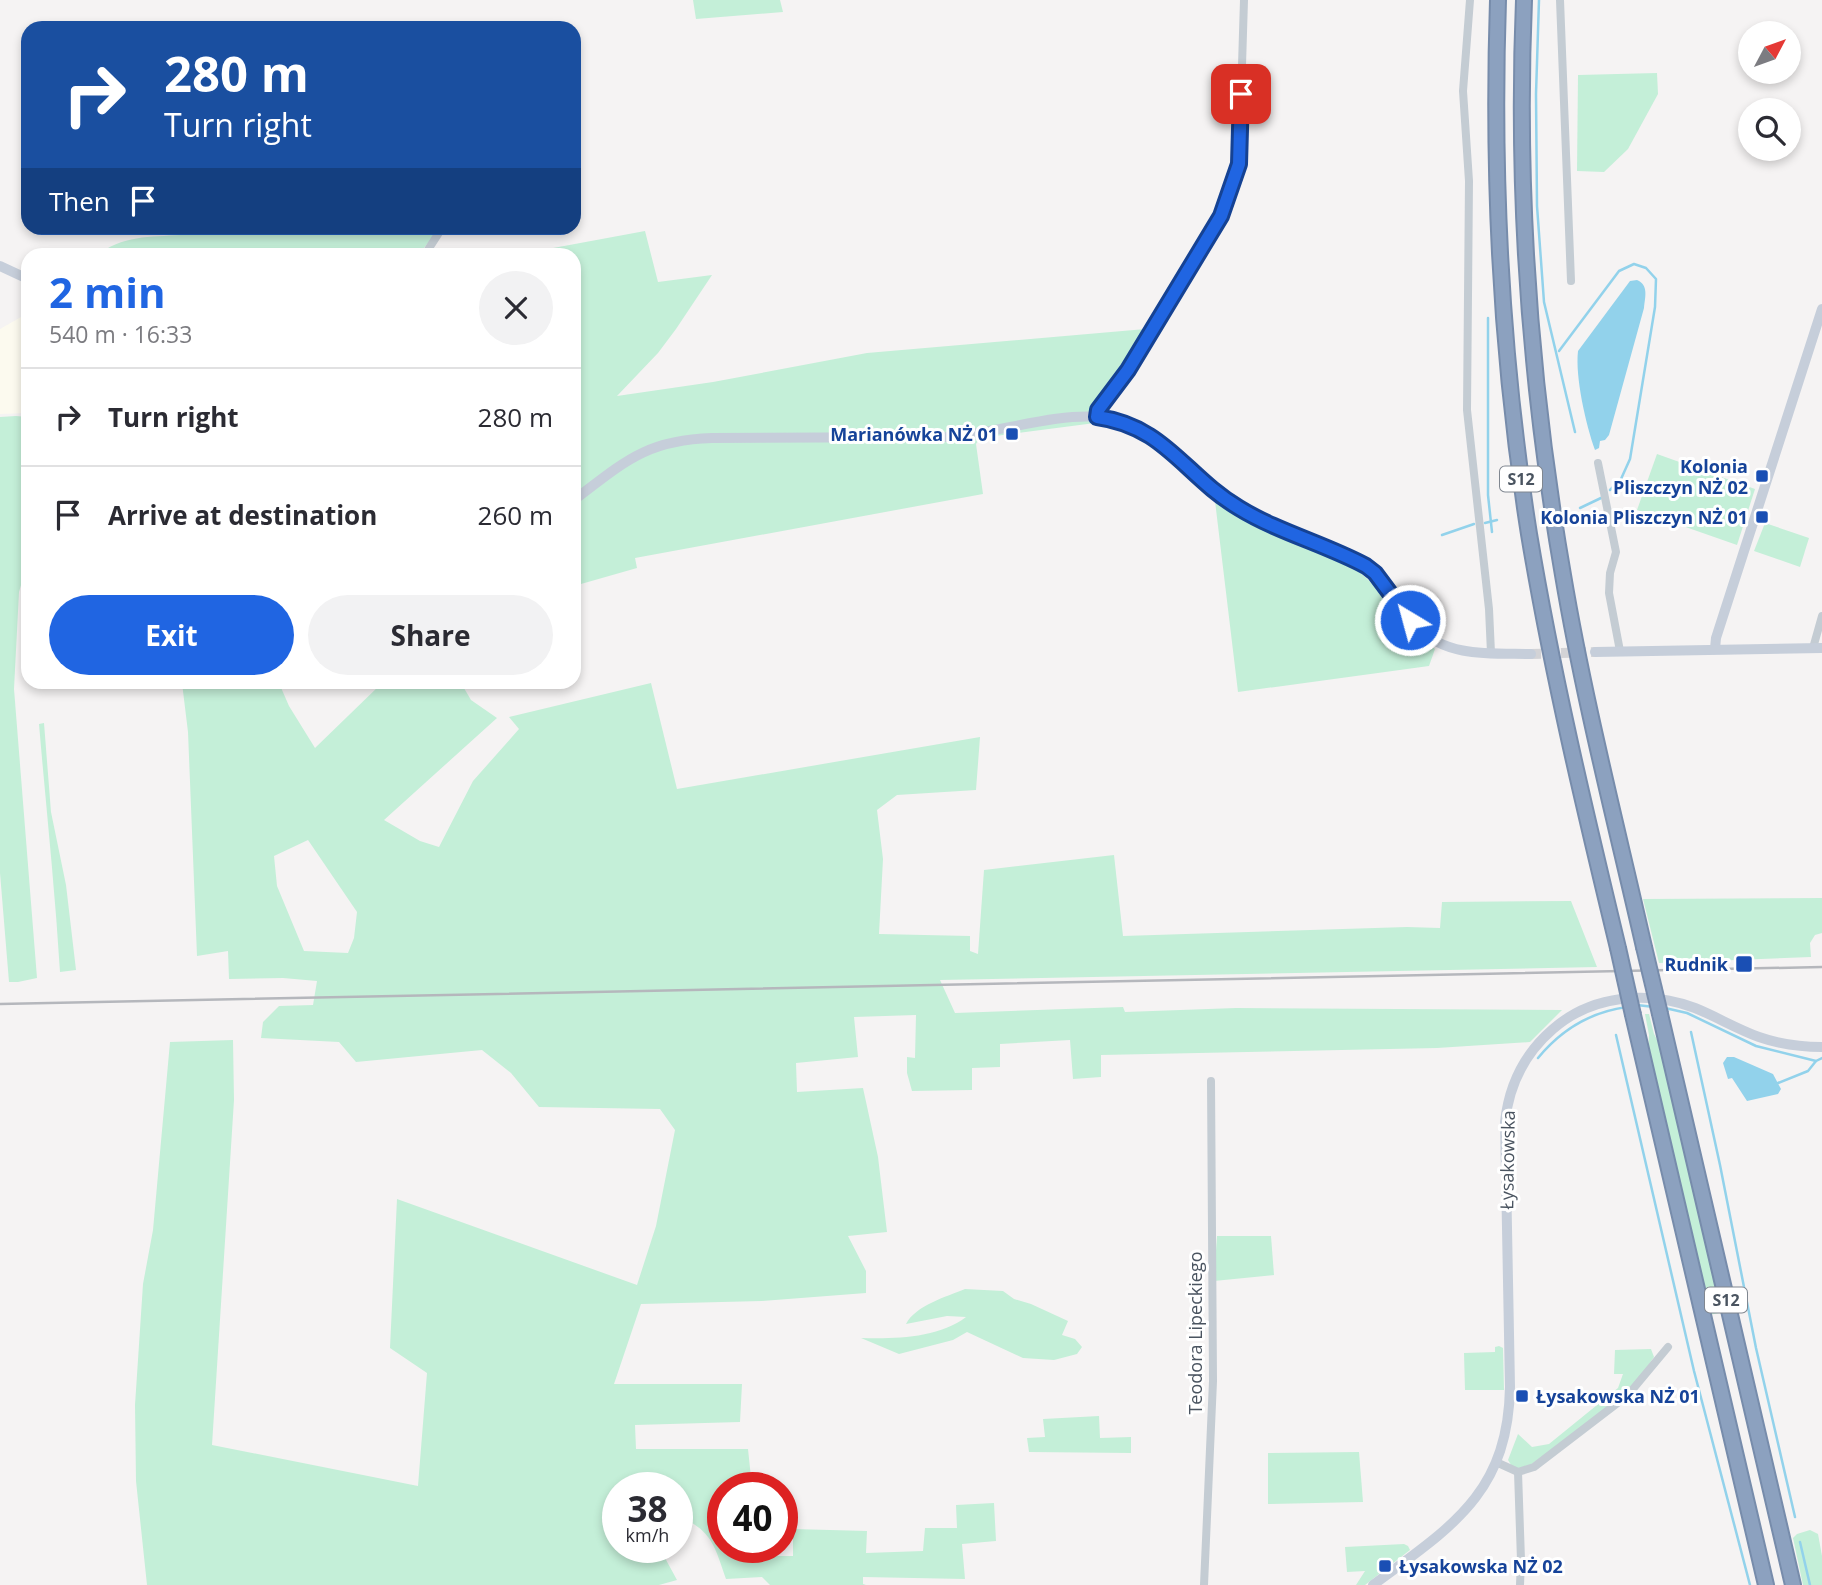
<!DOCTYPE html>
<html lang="en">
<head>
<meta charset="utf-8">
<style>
  :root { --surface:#fff; --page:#f2f2f3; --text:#2b2b33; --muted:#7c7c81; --line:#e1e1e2; --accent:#2065e2 }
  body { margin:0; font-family:"Open Sans",sans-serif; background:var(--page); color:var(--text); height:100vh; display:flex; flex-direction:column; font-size:26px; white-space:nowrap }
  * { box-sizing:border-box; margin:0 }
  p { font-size:23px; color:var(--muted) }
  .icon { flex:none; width:38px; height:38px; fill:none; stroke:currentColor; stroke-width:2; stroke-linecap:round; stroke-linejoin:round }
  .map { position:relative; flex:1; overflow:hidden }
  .details { position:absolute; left:21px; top:248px; width:560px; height:441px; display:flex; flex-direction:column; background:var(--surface); border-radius:21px; box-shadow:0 4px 10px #0003 }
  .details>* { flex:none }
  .banner { position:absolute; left:21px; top:21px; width:560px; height:214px; border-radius:21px; box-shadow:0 4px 10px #0003; background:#1a4fa0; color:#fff; overflow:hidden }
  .needle { width:46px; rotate:49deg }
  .fabs { position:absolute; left:1738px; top:21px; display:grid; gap:14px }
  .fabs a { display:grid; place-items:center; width:63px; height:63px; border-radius:50%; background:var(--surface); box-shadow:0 4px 10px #0003; font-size:35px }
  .speed { position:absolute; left:602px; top:1472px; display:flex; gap:14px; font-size:35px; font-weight:700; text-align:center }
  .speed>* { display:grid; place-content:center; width:91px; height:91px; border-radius:50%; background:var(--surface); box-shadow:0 4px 10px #0003; line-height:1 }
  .speed small { font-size:18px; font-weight:400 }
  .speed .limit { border:10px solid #d22; background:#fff; color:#111 }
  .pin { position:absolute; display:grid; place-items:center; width:60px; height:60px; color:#fff; margin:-30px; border-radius:14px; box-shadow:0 4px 10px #0006 }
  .me { position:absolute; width:77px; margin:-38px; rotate:323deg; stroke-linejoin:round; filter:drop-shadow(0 0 5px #0008) }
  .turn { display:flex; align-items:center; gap:24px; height:147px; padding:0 28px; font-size:32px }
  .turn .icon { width:91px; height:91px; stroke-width:2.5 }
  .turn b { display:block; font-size:49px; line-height:60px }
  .then { display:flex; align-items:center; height:66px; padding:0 28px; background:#0003; gap:14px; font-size:26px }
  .round { display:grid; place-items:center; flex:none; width:74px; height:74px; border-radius:37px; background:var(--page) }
  .headline { display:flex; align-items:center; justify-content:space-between; height:119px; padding:0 28px }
  h1 { font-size:42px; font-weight:700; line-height:52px; color:var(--accent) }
  .button { display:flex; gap:14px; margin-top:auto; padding:14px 28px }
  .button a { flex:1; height:80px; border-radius:42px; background:var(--accent); color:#fff; font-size:28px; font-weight:700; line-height:80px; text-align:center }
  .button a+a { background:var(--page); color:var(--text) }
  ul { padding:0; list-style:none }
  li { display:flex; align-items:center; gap:21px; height:98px; padding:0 28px; border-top:2px solid var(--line) }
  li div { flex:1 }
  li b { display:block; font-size:26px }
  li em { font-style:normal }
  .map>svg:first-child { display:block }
  .commercial { fill:#fcfaef }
  .green { fill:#c4efd8; fill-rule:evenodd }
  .water { fill:#92d2eb }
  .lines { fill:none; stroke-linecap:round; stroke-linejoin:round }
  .stream { stroke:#92d2eb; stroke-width:2.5 }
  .secondary-tunnel { stroke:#d3d3d6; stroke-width:10; stroke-dasharray:10 5; stroke-linecap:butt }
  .highway-casing { stroke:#778cab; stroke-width:18 }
  .street { stroke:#c4ccd3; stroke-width:8 }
  .secondary { stroke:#c6ceda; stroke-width:10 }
  .highway { stroke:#8ca1bf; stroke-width:14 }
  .rail { stroke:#b5b7bc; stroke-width:2.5 }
  .highway-bridge-casing { stroke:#778cab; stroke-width:18; stroke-linecap:butt }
  .highway-bridge { stroke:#8ca1bf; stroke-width:14 }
  .route-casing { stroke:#154293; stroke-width:18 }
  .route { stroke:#2065e2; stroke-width:12 }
  .transit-dot { fill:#1a4fb4; stroke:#fff; stroke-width:2.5 }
  .labels { text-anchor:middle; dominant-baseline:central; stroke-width:6; stroke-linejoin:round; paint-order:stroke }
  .shield { fill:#fff; stroke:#808790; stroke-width:2 }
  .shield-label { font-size:16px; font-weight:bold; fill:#4a5460 }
  .transit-label { font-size:18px; font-weight:bold; fill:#164399; stroke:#fff; text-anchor:end }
  .street-label { font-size:18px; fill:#4a5460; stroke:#fff }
</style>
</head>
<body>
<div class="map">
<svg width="1822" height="1585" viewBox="0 0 1822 1585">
  <rect width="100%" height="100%" fill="#f5f3f3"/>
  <path class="commercial" d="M 28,313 L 28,413 L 0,414 L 0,329 Z"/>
  <g class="green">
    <path d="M 693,0 L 780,0 L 783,12 L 696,19 Z"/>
    <path d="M 1657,73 L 1658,94 L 1628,149 L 1604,172 L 1577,171 L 1578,75 Z"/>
    <path d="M 184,228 L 437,228 L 433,237 L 418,255 L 96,256 C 122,235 150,237 181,235 Z"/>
    <path d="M 645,231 L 658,282 L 712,275 L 676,329 L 658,353 L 617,396 L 713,382 L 867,353 L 1157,328 L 1131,371 L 1095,423 L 980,438 L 976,444 L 983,494 L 635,558 L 637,568 L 574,586 L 574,256 L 510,256 Z"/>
    <path d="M 16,416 L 28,417 L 28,561 L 19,592 L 14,689 L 37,978 L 18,982 L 9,982 L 0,873 L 0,417 Z"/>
    <path d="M 1657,454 L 1755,489 L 1737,545 L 1637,510 Z"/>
    <path d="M 1215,501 C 1244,521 1275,533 1307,546 C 1323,553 1340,559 1355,569 C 1386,591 1404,627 1435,649 L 1429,666 L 1238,692 Z"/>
    <path d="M 1765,523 L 1809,538 L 1800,567 L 1754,551 Z"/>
    <path d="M 182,683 L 279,683 L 289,706 L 315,748 L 382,683 L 461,683 L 471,700 L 497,718 L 384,820 L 420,841 L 439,847 L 473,781 L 519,729 L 509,717 L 651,683 L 677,789 L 980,737 L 976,790 L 897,795 L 877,810 L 883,859 L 879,934 L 970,936 L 970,951 L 978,954 L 984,870 L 1114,855 L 1123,936 L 1407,927 L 1440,928 L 1442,902 L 1571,901 L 1597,967 L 940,980 L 955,1013 L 1123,1007 L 1125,1012 L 1236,1008 L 1562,1010 L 1530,1042 L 1437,1048 L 1101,1055 L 1101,1077 L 1073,1079 L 1070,1040 L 1000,1044 L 1000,1067 L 972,1068 L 972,1090 L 912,1091 L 907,1073 L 907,1057 L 915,1058 L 916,1015 L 854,1017 L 858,1057 L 796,1063 L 797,1092 L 863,1088 L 878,1157 L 887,1232 L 848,1236 L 866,1271 L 866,1293 L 762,1301 L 641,1304 L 614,1384 L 742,1384 L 740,1422 L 635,1425 L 636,1449 L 748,1449 L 752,1487 L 723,1488 L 723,1547 L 759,1547 L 760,1556 L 793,1556 L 793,1529 L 867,1531 L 866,1553 L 923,1551 L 925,1528 L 957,1528 L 956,1505 L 994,1503 L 996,1541 L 962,1544 L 965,1579 L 863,1577 L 863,1584 L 866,1585 L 770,1585 L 762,1577 L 726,1579 C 714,1544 712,1531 677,1515 L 677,1488 L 618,1488 L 618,1547 L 659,1547 L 677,1580 L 659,1585 L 147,1585 L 136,1481 L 135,1405 L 143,1284 L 153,1230 L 170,1042 L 233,1040 L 234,1100 L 212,1445 L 418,1486 L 427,1373 L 390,1348 L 397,1199 L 637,1285 L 656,1226 L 675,1130 L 660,1109 L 539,1107 L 511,1073 L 482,1050 L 356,1062 L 339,1042 L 261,1038 L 263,1022 L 279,1006 L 313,1005 L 317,981 L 283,978 L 229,979 L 228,951 L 197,956 L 188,732 ZM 308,840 L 357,912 L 354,938 L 348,953 L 304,951 L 277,886 L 274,856 Z"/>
    <path d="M 44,723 L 51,812 L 66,885 L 76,970 L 60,972 C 55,889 46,807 39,724 Z"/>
    <path d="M 1822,898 L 1822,933 L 1815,935 L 1810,943 L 1811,957 L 1659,963 L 1643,899 Z"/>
    <path d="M 1645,1014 L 1649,1014 L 1654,1034 L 1662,1049 L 1724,1312 L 1709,1315 L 1648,1052 L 1649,1035 Z"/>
    <path d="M 1217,1236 L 1271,1236 L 1274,1275 L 1214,1281 Z"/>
    <path d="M 965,1289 L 1003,1291 L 1014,1299 L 1031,1304 L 1068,1321 L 1062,1335 L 1075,1339 L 1082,1347 L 1077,1354 L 1054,1360 L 1023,1358 L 967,1332 L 953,1340 L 899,1354 L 861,1338 C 895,1339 939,1338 966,1317 L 947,1316 L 906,1324 C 916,1305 946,1297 965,1289 Z"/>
    <path d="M 1499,1346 L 1503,1348 L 1504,1390 L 1465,1390 L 1464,1353 L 1495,1352 L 1495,1347 Z"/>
    <path d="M 1651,1349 L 1654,1357 C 1646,1369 1637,1381 1627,1391 C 1598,1421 1559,1444 1526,1468 L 1513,1468 L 1508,1460 L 1518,1434 L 1532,1447 L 1549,1444 L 1618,1388 L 1623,1374 L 1614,1374 L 1615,1350 Z"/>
    <path d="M 1099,1416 L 1100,1438 L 1131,1437 L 1131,1453 L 1029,1452 L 1027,1438 L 1045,1437 L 1043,1419 Z"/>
    <path d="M 1359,1452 L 1363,1502 L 1268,1504 L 1268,1453 Z"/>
    <path d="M 1810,1530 L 1818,1534 L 1822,1556 L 1822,1585 L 1803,1585 L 1793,1538 L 1797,1534 Z"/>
    <path d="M 1404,1544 L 1408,1546 L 1410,1550 L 1365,1585 L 1356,1585 L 1365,1571 L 1347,1572 L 1345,1547 Z"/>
  </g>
  <g class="water">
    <path d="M 1637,280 C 1649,285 1645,297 1644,308 L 1609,435 L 1605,440 L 1600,441 L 1599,448 L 1595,450 C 1586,425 1575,377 1578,351 L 1630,281 Z"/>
    <path d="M 1727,1057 L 1734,1057 L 1773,1074 L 1781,1089 L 1778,1094 L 1747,1101 L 1732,1078 L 1728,1079 L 1723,1063 Z"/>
  </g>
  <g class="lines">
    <g class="stream">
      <path d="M 1539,0 L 1536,94 L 1537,206 L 1544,302 L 1575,432"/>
      <path d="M 1488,318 L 1488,495 L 1492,532"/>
      <path d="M 1559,351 L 1619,271 L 1634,264 L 1646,268 L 1656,279 L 1655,307 L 1630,459 L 1621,479 L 1610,490"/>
      <path d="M 1580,508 L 1601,498"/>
      <path d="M 1485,523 L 1497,520"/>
      <path d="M 1442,535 L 1474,524"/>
      <path d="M 1637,1005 L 1654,1007"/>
      <path d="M 1665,1008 L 1687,1013 L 1756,1046 L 1816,1061"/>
      <path d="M 1691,1032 L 1720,1165 L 1756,1348 L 1795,1517"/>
      <path d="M 1616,1035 L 1694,1371 L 1750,1585"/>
      <path d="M 1538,1058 C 1561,1030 1590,1012 1627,1007"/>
      <path d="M 1778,1083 L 1808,1071 L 1816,1061 L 1822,1058"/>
      <path d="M 1800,1542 L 1810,1585"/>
    </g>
    <path class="secondary-tunnel" d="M 1531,654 L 1595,652"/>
    <defs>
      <g id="highway">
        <path d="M 1498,0 C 1492,179 1501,357 1529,534 C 1552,673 1585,811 1618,948"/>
        <path d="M 1524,0 C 1516,193 1530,385 1563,575 C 1584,700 1616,824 1644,947"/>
        <path d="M 1660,1014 L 1793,1585"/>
        <path d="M 1633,1015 L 1766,1585"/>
      </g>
    </defs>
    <use href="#highway" class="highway-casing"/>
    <g class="street">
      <path d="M 1470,0 L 1463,91 L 1469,181 L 1467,410 L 1489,609 L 1491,653"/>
      <path d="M 1560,0 L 1571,281"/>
      <path d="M 424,256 L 442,228"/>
      <path d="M 1097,417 L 1103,402 L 1128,370 L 1169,306 L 1214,231 L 1226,203 L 1239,164 L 1244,0"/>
      <path d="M 1598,463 L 1616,552 L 1610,573 L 1609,593 L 1620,651"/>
      <path d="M 1813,648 L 1822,616"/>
      <path d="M 1496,1462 L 1518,1472 L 1534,1467 L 1628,1395 L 1668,1347"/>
      <path d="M 1518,1472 L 1521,1560 L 1520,1585"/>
      <path d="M 1204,1585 L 1213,1381 L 1211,1081"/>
    </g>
    <g class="secondary">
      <path d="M 0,266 L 28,279"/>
      <path d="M 574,500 C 624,462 646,440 712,438 L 946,437 C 995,434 1053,413 1099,417 C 1161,424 1190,479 1240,509 C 1279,532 1326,543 1366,566 L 1375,573 C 1390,591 1402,612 1418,628 C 1447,658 1494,653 1531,654"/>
      <path d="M 1715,649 L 1716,638 L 1822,309"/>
      <path d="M 1595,652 L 1822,648"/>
      <path d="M 1373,1585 C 1451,1527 1508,1494 1510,1387 L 1505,1122 C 1509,1085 1525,1053 1553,1029 C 1592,995 1648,990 1695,1008 C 1717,1017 1737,1029 1759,1037 C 1779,1044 1800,1047 1822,1047"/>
    </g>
    <use href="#highway" class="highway"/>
    <path class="rail" d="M 0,1004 L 1822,967"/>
    <defs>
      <g id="highway-bridge">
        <path d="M 1644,947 L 1660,1014"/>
        <path d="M 1618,948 L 1633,1015"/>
      </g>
    </defs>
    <use href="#highway-bridge" class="highway-bridge-casing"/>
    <use href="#highway-bridge" class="highway-bridge"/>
  </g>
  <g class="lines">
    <defs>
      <path id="route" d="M 1241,94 L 1239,164 L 1221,216 L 1128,370 L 1098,410 L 1097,417 C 1165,426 1185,476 1239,508 C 1278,532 1325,544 1366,566 L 1375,573 L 1410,620"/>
    </defs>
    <use href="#route" class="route-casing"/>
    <use href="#route" class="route"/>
  </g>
  <g class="transit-dot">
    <rect x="1005" y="427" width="14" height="14" rx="3.5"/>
    <rect x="1755" y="469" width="14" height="14" rx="3.5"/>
    <rect x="1755" y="510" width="14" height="14" rx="3.5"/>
    <rect x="1735" y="955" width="18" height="18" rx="3.5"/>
    <rect x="1515" y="1389" width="14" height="14" rx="3.5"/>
    <rect x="1378" y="1559" width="14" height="14" rx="3.5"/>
  </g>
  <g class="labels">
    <g class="shield">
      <rect x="1500" y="466.5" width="42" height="25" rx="5"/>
      <rect x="1705" y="1287.5" width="42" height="25" rx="5"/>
    </g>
    <g class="shield-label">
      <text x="1521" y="479">S12</text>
      <text x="1726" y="1300">S12</text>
    </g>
    <g class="transit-label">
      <text x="998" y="434">Marianówka NŻ 01</text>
      <text x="1748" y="466">Kolonia<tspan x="1748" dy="21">Pliszczyn NŻ 02</tspan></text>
      <text x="1748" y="517">Kolonia Pliszczyn NŻ 01</text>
      <text x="1728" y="964">Rudnik</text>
      <text x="1536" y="1396" text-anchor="start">Łysakowska NŻ 01</text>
      <text x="1399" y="1566" text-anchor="start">Łysakowska NŻ 02</text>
    </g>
    <g class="street-label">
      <text transform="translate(1507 1160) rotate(-89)">Łysakowska</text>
      <text transform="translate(1195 1333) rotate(-90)">Teodora Lipeckiego</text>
    </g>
  </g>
</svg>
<div class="fabs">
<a><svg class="needle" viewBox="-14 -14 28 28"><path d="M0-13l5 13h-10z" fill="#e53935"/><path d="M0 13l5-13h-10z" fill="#7c7c81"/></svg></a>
<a><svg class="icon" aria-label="search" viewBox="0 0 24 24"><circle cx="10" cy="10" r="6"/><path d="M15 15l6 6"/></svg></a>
</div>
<div class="speed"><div>38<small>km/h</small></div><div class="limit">40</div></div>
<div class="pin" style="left:1241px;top:94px;background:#d93025"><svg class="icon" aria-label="arrive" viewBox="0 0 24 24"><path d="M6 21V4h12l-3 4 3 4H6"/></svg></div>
<svg class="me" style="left:1410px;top:620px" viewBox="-20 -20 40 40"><circle r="17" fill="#2065e2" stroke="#fff" stroke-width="3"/><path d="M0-11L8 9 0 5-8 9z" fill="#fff"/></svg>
<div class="banner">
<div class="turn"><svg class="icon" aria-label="right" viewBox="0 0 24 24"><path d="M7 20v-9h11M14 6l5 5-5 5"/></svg><div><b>280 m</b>Turn right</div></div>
<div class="then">Then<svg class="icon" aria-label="arrive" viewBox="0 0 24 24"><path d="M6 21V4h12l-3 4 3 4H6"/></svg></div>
</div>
<section class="details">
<div class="headline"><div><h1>2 min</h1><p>540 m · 16:33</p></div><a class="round"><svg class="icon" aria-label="close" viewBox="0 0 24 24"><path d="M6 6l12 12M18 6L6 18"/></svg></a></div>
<ul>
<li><svg class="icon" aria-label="right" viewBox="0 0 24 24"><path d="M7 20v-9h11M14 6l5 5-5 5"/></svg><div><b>Turn right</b></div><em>280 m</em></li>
<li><svg class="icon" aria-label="arrive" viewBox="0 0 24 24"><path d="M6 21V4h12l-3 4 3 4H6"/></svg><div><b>Arrive at destination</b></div><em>260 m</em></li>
</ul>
<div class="button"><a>Exit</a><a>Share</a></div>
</section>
</div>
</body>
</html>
